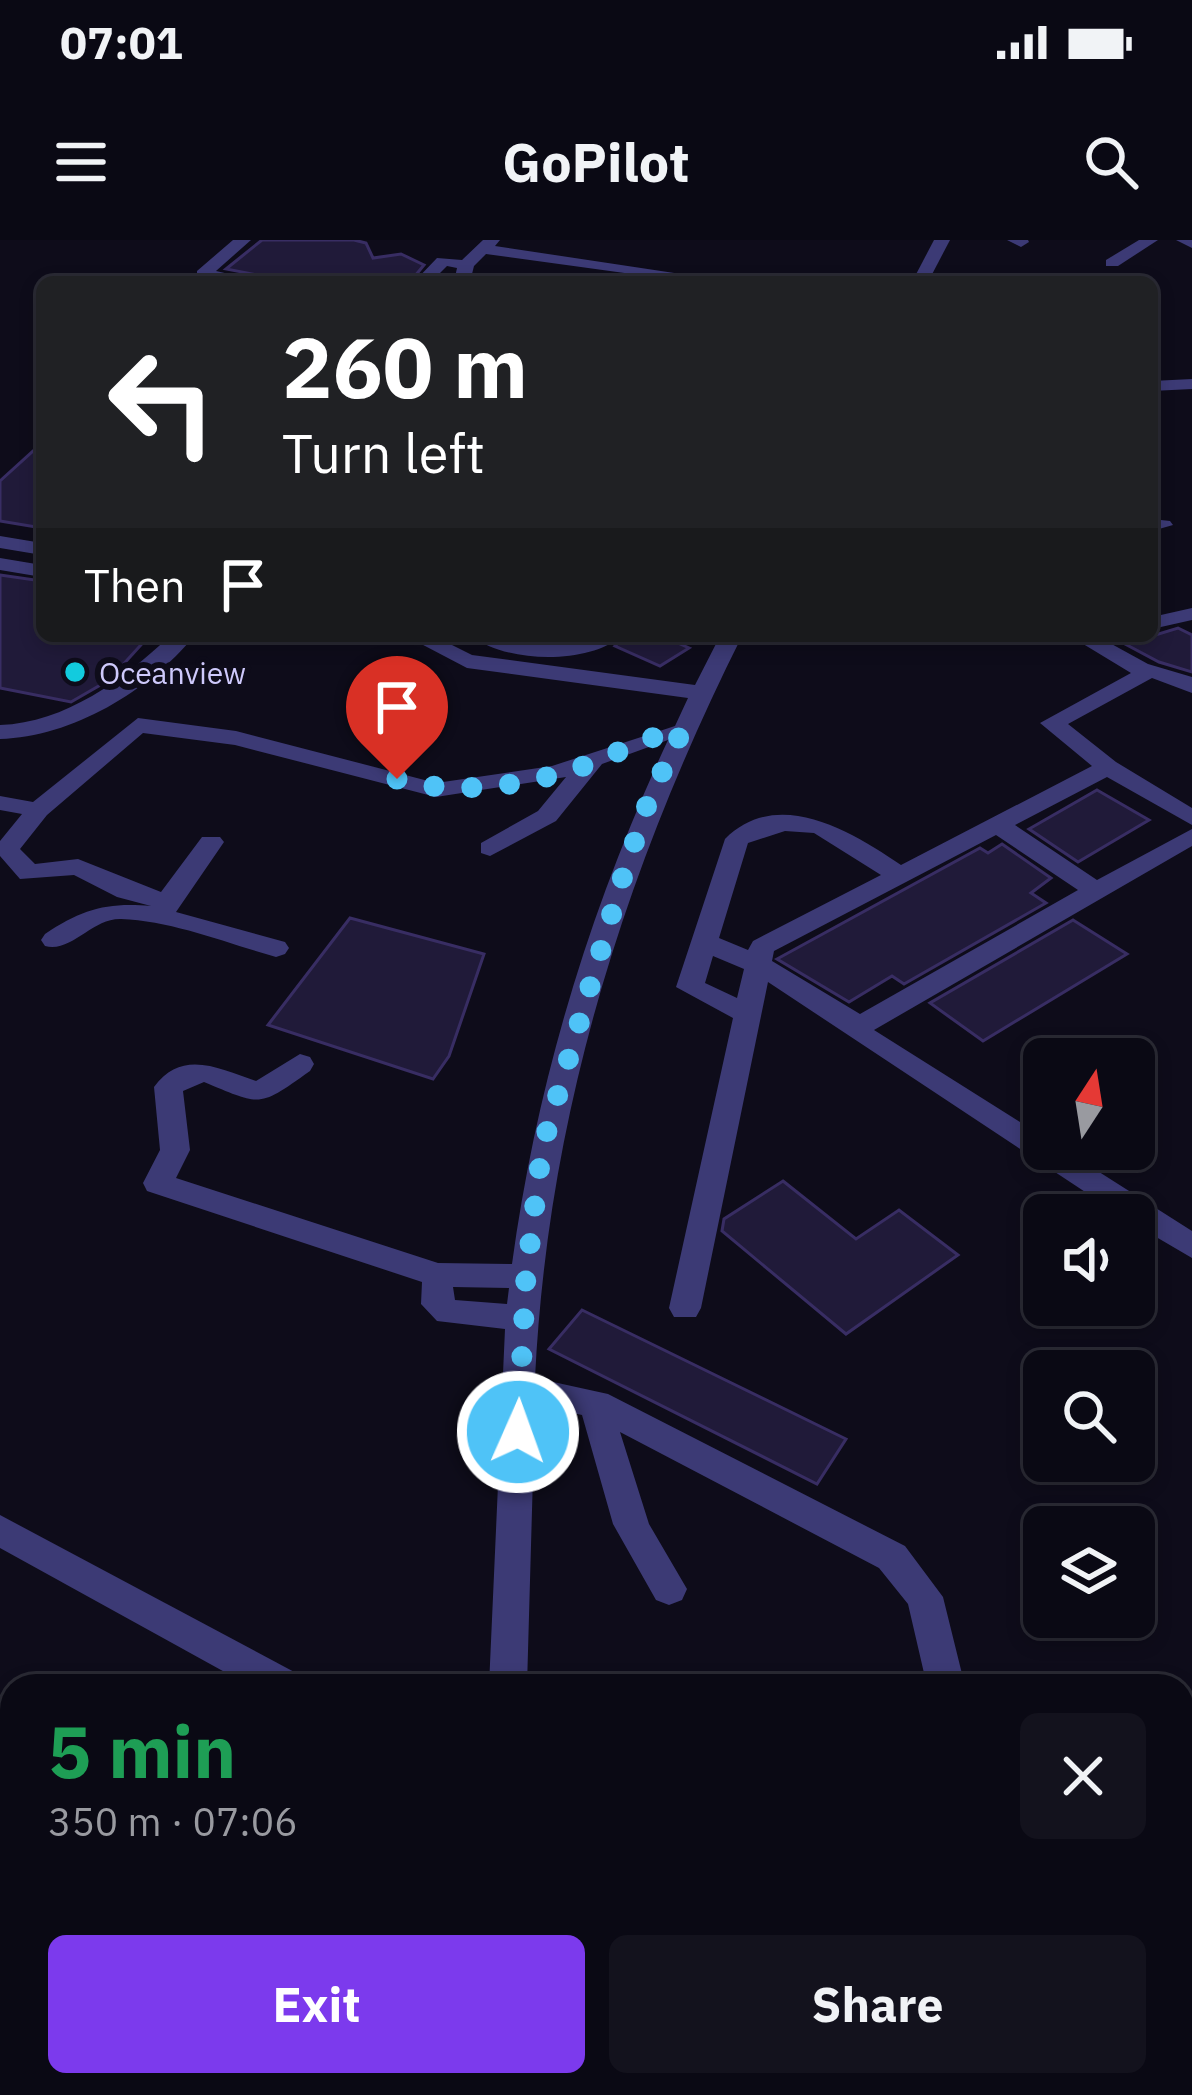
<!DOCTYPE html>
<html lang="en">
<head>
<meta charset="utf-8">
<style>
  :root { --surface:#0a0914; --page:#13121d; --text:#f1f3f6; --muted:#999aa0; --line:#2a2a34; --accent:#7c3aed }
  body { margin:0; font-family:"IBM Plex Sans",sans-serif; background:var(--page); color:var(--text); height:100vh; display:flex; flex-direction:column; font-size:45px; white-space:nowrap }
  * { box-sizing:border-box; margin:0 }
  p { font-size:39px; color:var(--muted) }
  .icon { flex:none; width:66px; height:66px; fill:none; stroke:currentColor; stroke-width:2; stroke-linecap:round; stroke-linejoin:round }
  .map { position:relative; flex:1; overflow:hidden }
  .panel { position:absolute; left:0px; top:1434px; width:1194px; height:423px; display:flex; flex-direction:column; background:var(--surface); border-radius:36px 36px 0 0; box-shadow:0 6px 18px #0003,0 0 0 3px var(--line) }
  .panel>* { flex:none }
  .hud { position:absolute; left:36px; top:36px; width:1122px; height:366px; border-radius:18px; box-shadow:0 6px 18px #0003,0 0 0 3px var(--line); background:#202124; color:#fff; overflow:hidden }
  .needle { width:78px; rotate:12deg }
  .buttons { position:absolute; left:1023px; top:798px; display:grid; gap:24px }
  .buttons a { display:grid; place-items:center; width:132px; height:132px; border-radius:18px; background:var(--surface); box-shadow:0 6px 18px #0003,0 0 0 3px var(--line); font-size:60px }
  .pin { position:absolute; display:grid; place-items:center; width:102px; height:102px; color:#fff; margin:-123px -51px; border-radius:50% 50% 50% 0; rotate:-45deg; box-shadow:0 0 12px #0007 }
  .pin .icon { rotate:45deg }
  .me { position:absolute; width:132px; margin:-66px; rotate:2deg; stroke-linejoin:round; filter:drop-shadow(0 0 9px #0008) }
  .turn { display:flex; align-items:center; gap:42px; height:252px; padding:0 48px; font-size:54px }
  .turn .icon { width:156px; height:156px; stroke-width:2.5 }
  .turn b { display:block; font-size:84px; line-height:102px }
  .then { display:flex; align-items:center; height:114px; padding:0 48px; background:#0003; gap:24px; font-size:45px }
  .round { display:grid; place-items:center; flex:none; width:126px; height:126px; border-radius:18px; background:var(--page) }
  .head { display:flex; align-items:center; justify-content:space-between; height:204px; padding:0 48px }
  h1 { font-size:72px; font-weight:800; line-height:90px; color:#1e9e55 }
  .button { display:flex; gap:24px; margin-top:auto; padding:24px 48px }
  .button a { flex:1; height:138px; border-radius:18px; background:var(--accent); color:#fff; font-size:48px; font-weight:800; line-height:138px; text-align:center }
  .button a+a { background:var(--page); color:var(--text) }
  .status { display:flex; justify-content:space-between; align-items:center; height:84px; padding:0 60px; background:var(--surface); direction:ltr }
  .status svg { height:33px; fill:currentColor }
  header { display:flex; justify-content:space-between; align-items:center; height:156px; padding:0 48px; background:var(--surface); font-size:54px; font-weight:800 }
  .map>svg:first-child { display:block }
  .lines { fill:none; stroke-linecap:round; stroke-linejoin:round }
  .river { fill:#0e203b; fill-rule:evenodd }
  .building { fill:#201a39; stroke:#382d63; stroke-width:3 }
  .minor { fill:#3c3a75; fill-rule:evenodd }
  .route { stroke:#4fc3f7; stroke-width:21; stroke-dasharray:0 37.8 }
  .poi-dot { fill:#12cbde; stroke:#0e0c1a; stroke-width:4.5 }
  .labels { text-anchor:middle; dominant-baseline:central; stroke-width:12; stroke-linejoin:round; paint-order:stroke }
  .far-poi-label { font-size:30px; fill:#cec9fb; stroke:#0e0c1a; text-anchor:start }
</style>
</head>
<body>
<div class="status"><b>07:01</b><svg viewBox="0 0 49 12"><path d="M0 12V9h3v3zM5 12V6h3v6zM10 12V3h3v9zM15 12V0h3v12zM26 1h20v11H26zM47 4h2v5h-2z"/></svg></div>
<header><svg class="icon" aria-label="menu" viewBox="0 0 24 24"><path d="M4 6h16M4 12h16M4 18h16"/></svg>GoPilot<svg class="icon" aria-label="search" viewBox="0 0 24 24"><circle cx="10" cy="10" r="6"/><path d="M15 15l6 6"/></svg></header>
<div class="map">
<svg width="1192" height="1855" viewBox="0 0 1192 1855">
  <rect width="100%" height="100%" fill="#0e0c1a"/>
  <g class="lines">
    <path class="river" d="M 1182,1789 L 1192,1792 L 1192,1855 L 1162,1855 L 1153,1845 L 1182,1845 Z"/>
  </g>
  <g class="building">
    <path d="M 262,0 L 354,0 L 366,3 L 373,18 L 401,14 L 424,25 L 410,42 L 293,42 L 226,29 Z"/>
    <path d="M 42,203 L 42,288 L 0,281 L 0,241 Z"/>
    <path d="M 0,335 L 42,341 L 42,396 L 149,396 L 109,440 L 71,462 L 0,448 Z"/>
    <path d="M 1178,388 L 1192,395 L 1192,432 L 1159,422 L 1110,396 L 1152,396 Z"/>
    <path d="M 625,396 L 662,396 L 689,408 L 660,426 L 615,406 Z"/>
    <path d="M 1097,550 L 1149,580 L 1078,622 L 1029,589 Z"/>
    <path d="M 1002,604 L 1051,638 L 1031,653 L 1046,663 L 904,744 L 892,736 L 849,762 L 777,719 L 980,608 L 988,613 Z"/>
    <path d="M 350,678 L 484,714 L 449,816 L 433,839 L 268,785 Z"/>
    <path d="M 1073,680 L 1127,714 L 983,801 L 930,763 Z"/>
    <path d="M 783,941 L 856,999 L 899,970 L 958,1015 L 846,1094 L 722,991 L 724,979 Z"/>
    <path d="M 582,1070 L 846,1199 L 817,1244 L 549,1109 Z"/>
  </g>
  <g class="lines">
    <g class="minor">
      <path d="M 233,0 L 251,0 L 216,31 L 264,42 L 197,37 L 197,31 Z"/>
      <path d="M 483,0 L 500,0 L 495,6 L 734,42 L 690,42 L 486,14 L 474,26 L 470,42 L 454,42 L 457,28 L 447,26 L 431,42 L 414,42 L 437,18 L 462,20 Z"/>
      <path d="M 934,0 L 950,0 L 928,42 L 912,42 Z"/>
      <path d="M 1007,0 L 1028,0 L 1029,2 L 1021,7 Z"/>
      <path d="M 1139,0 L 1158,0 L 1118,26 L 1106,26 L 1106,20 Z"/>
      <path d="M 1176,0 L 1192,0 L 1192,8 Z"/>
      <path d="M 1192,139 L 1192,149 L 1152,151 L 1152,141 Z"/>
      <path d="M 1152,279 L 1170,281 L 1173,285 L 1152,291 Z"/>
      <path d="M 0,296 L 42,303 L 42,315 L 0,308 Z"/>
      <path d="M 0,318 L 42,325 L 42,337 L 0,330 Z"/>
      <path d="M 1192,368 L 1192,380 L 1152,389 L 1152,377 Z"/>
      <path d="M 170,396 L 194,396 C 149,451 72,497 0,499 L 0,485 C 65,483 124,439 170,396 Z"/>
      <path d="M 406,396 L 434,396 L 472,415 L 695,445 L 720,396 L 742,396 C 624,632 548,874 535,1138 L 608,1154 L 905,1306 L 943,1357 L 965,1446 L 927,1446 L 908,1364 L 879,1328 L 620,1192 L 649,1284 L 687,1349 L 682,1360 L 669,1365 L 656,1360 L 613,1284 L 582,1175 L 535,1165 L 527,1446 L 489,1446 L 505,1089 L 437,1081 L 421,1064 L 422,1042 L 147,951 L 143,943 L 160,910 L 154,847 C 182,808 220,829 256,841 L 300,814 L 310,817 L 314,824 L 310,831 C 258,868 262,866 204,842 L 183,851 L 190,910 L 176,938 L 438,1023 L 512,1024 C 537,841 590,668 668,500 L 602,524 L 556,581 L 490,616 L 481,613 L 481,603 L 538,571 L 566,537 L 436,557 L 235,505 L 143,493 L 47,575 L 20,609 L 35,624 L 78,619 L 161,652 L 202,597 L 220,597 L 224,602 L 176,672 L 285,702 L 289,708 L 285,714 L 276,717 C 226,703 173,681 121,679 C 92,678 72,713 45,706 L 41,700 L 45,694 C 82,669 107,662 151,666 L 117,657 L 74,635 L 20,639 L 0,616 L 0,601 L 22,574 L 0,570 L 0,556 L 33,562 L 138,478 L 236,491 L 436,543 L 552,526 L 675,486 L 688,458 L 467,428 ZM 453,1047 L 509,1048 L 507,1064 L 455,1060 Z"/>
      <path d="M 472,396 L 547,402 L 621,396 C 589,425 505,423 472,396 Z"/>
      <path d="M 1070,396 L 1097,396 L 1148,424 L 1192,437 L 1192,453 L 1152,438 L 1068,484 L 1116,522 L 1192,568 L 1192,585 L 1107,537 L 1015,585 L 1097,640 L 1192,589 L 1192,606 L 874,790 L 1044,897 L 1044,909 L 1063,909 L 1192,991 L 1192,1018 L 1134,984 L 1134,975 L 1120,975 L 768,742 L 701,1068 L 696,1077 L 674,1077 L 669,1068 L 733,778 L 676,747 L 725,599 C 778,546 852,592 901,625 L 1092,526 L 1040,483 L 1131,433 ZM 785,591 L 814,593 L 881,635 L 753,701 L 748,710 L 719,698 L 748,603 ZM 996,595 L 1078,650 L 860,774 L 772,721 L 774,711 ZM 713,716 L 744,729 L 737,758 L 705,743 Z"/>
      <path d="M 0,1275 L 298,1434 L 304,1446 L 250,1446 L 0,1308 Z"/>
      <path d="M 12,1614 L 12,1658 L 0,1663 L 0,1619 Z"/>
      <path d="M 0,1682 L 12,1687 L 12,1747 L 0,1742 Z"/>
      <path d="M 132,1845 L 229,1845 L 225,1855 L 136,1855 Z"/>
      <path d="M 548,1845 L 594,1845 L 598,1855 L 552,1855 Z"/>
    </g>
  </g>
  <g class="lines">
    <path class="route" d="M 397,539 C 458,557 532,545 592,523 C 623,511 648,495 682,491 L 649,559 L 623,636 L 542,908 L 526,1036 L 518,1192"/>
  </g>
  <circle class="poi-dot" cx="75" cy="432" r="12"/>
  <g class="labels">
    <g class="far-poi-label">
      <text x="99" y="432">Oceanview</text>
    </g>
  </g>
</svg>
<div class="buttons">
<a><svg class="needle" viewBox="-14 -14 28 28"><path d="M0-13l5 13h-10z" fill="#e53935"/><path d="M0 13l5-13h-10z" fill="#999aa0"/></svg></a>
<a><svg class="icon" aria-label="sound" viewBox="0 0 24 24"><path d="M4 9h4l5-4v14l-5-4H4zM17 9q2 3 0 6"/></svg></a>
<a><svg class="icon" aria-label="search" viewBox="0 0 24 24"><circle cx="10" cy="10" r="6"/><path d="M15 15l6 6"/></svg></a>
<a><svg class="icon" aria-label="layers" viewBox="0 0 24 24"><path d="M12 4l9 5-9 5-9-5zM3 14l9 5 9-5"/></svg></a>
</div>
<div class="pin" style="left:397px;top:539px;background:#d93025"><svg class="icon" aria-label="arrive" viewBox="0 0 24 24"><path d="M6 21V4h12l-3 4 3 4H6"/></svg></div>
<svg class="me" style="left:518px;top:1192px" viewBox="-20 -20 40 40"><circle r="17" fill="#4fc3f7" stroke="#fff" stroke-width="3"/><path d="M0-11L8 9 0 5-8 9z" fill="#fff"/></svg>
<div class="hud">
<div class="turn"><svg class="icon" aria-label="left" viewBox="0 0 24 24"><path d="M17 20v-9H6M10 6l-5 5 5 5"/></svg><div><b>260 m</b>Turn left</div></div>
<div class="then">Then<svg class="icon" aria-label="arrive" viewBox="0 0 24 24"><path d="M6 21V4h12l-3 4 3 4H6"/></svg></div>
</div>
<section class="panel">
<div class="head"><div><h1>5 min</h1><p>350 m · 07:06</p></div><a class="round"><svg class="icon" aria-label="close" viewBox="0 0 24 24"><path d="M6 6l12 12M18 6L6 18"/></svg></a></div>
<div class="button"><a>Exit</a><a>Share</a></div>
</section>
</div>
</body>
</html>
